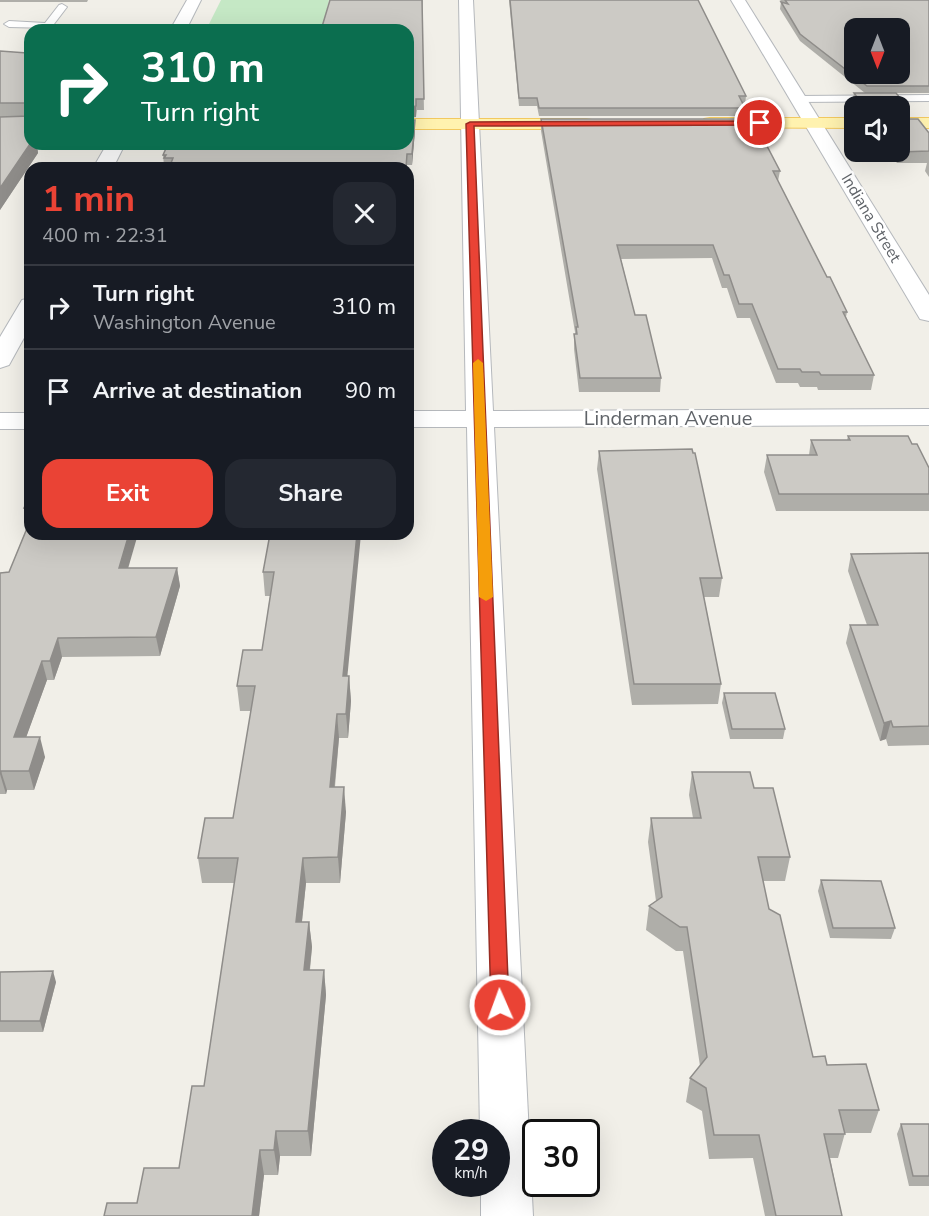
<!DOCTYPE html>
<html lang="en">
<head>
<meta charset="utf-8">
<style>
  :root { --surface:#171b24; --page:#242831; --text:#f1f3f6; --muted:#9ea1a6; --line:#363941; --accent:#ea4335 }
  body { margin:0; font-family:"Nunito Sans",sans-serif; background:var(--page); color:var(--text); height:100vh; display:flex; flex-direction:column; font-size:22px; white-space:nowrap }
  * { box-sizing:border-box; margin:0 }
  p { font-size:20px; color:var(--muted) }
  .icon { flex:none; width:33px; height:33px; fill:none; stroke:currentColor; stroke-width:2; stroke-linecap:round; stroke-linejoin:round }
  .map { position:relative; flex:1; overflow:hidden }
  .panel { position:absolute; left:24px; top:162px; width:390px; height:378px; display:flex; flex-direction:column; background:var(--surface); border-radius:18px; box-shadow:0 6px 24px #0002 }
  .panel>* { flex:none }
  .hud { position:absolute; left:24px; top:24px; width:390px; height:126px; border-radius:18px; box-shadow:0 6px 24px #0002; background:#0b6e4f; color:#fff; overflow:hidden }
  .needle { width:39px; rotate:180deg }
  .tools { position:absolute; left:844px; top:18px; display:grid; gap:12px }
  .tools a { display:grid; place-items:center; width:66px; height:66px; border-radius:12px; background:var(--surface); box-shadow:0 6px 24px #0002; font-size:30px }
  .speed { position:absolute; left:432px; top:1119px; display:flex; gap:12px; font-size:30px; font-weight:700; text-align:center }
  .speed>* { display:grid; place-content:center; width:78px; height:78px; border-radius:50%; background:var(--surface); box-shadow:0 6px 24px #0002; line-height:1 }
  .speed small { font-size:15px; font-weight:400 }
  .speed .limit { border:3px solid #111; border-radius:9px; background:#fff; color:#111 }
  .pin { position:absolute; display:grid; place-items:center; width:51px; height:51px; color:#fff; margin:-26px; border:3px solid #fff; border-radius:50%; box-shadow:0 2px 6px #0007 }
  .me { position:absolute; width:66px; margin:-33px; rotate:358deg; stroke-linejoin:round; filter:drop-shadow(0 0 4px #0008) }
  .turn { display:flex; align-items:center; gap:21px; height:126px; padding:0 18px; font-size:27px }
  .turn .icon { width:78px; height:78px; stroke-width:2.5 }
  .turn b { display:block; font-size:42px; line-height:51px }
  .round { display:grid; place-items:center; flex:none; width:63px; height:63px; border-radius:18px; background:var(--page) }
  .summary { display:flex; align-items:center; justify-content:space-between; height:102px; padding:0 18px }
  h1 { font-size:36px; font-weight:700; line-height:45px; color:var(--accent) }
  .action { display:flex; gap:12px; margin-top:auto; padding:12px 18px }
  .action a { flex:1; height:69px; border-radius:18px; background:var(--accent); color:#fff; font-size:24px; font-weight:700; line-height:69px; text-align:center }
  .action a+a { background:var(--page); color:var(--text) }
  ul { padding:0; list-style:none }
  li { display:flex; align-items:center; gap:18px; height:84px; padding:0 18px; border-top:2px solid var(--line) }
  li div { flex:1 }
  li b { display:block; font-size:22px }
  li em { font-style:normal }
  .map>svg:first-child { display:block }
  .green { fill:#c5e8c5 }
  .lines { fill:none; stroke-linecap:round; stroke-linejoin:round }
  .service-casing { stroke:#b5b8bc; stroke-width:2 }
  .minor-casing { stroke:#b5b8bc; stroke-width:2 }
  .primary-casing { stroke:#f2c960; stroke-width:2 }
  .service { fill:#fff; fill-rule:evenodd }
  .minor { fill:#fff; fill-rule:evenodd }
  .primary { fill:#fff2af; fill-rule:evenodd }
  .wall { fill:#afaea9 }
  .shaded-wall { fill:#8f8d8a }
  .building { fill:#cccac5; stroke:#8f8d8a; stroke-width:1.5; fill-rule:evenodd }
  .route { fill:#ea4335; stroke:#982c22; stroke-width:1.5 }
  .slow { fill:#f59e0b }
  .labels { text-anchor:middle; dominant-baseline:central; stroke-width:5; stroke-linejoin:round; paint-order:stroke }
  .far-street-label { font-size:16px; fill:#5f6368; stroke:#fff }
  .street-label { font-size:20px; fill:#5f6368; stroke:#fff }
</style>
</head>
<body>
<div class="map">
<svg width="929" height="1216" viewBox="0 0 929 1216">
  <rect width="100%" height="100%" fill="#f1efe8"/>
  <path class="green" d="M 221,0 L 329,0 L 322,30 L 206,30 Z"/>
  <g class="lines">
    <defs>
      <g id="service">
        <path d="M 62,4 L 67,7 L 51,28 L 9,27 L 4,24 L 9,21 L 45,23 L 59,5 Z"/>
        <path d="M 929,95 L 929,101 L 799,102 L 793,99 L 799,96 Z"/>
      </g>
      <g id="minor">
        <path d="M 187,0 L 201,0 L 186,30 L 170,30 Z"/>
        <path d="M 459,0 L 473,0 L 493,411 L 929,409 L 929,425 L 494,427 L 533,1216 L 481,1216 L 481,1184 L 496,1184 L 496,1132 L 480,1132 L 467,427 L 408,427 L 408,411 L 466,411 Z"/>
        <path d="M 731,0 L 745,0 L 929,295 L 929,321 L 920,319 L 917,314 Z"/>
        <path d="M 107,144 L 125,144 L 113,168 L 93,168 Z"/>
        <path d="M 30,298 L 30,327 L 9,365 L 0,368 L 0,337 L 22,300 Z"/>
        <rect x="0" y="413" width="30" height="16"/>
      </g>
      <g id="primary">
        <path d="M 710,118 L 855,118 L 855,128 L 704,127 L 701,123 L 704,119 Z"/>
        <rect x="900" y="118" width="29" height="10"/>
        <path d="M 408,119 L 586,119 L 592,120 L 595,124 L 592,128 L 586,129 L 408,129 Z"/>
      </g>
    </defs>
    <use href="#service" class="service-casing"/>
    <use href="#minor" class="minor-casing"/>
    <use href="#primary" class="primary-casing"/>
    <use href="#service" class="service"/>
    <use href="#minor" class="minor"/>
    <use href="#primary" class="primary"/>
  </g>
  <g class="wall">
    <path d="M 0,0 L 88,0 L 87,2 L 0,2 Z"/>
    <path d="M 330,0 L 423,0 L 422,19 L 424,110 L 417,110 L 416,117 L 408,118 L 408,30 Z"/>
    <path d="M 509,0 L 698,0 L 746,96 L 745,104 L 743,104 L 745,108 L 744,116 L 539,116 L 537,106 L 519,106 Z"/>
    <path d="M 780,0 L 929,0 L 929,93 L 896,93 L 906,105 L 904,116 L 900,117 L 901,119 L 929,133 L 929,177 L 925,171 L 927,163 L 897,163 L 888,152 L 900,152 L 900,106 L 855,106 L 855,108 L 852,104 L 854,93 L 865,93 L 800,41 L 780,9 L 781,2 L 782,3 Z"/>
    <path d="M 30,50 L 30,144 L 38,144 L 37,146 L 38,153 L 0,210 L 0,51 L 27,53 Z"/>
    <path d="M 541,119 L 780,171 L 778,181 L 827,277 L 847,312 L 846,317 L 874,375 L 871,390 L 818,390 L 817,387 L 800,387 L 798,383 L 776,383 L 750,318 L 737,318 L 727,288 L 722,288 L 712,258 L 621,259 L 635,315 L 661,378 L 660,392 L 579,392 L 574,349 L 574,334 L 575,334 L 575,332 L 541,131 Z"/>
    <path d="M 415,131 L 412,165 L 407,165 L 407,168 L 166,168 L 165,166 L 164,166 L 163,155 Z"/>
    <path d="M 848,436 L 912,444 L 929,468 L 929,511 L 776,511 L 764,472 L 767,455 L 809,455 L 811,440 L 847,440 Z"/>
    <path d="M 599,451 L 722,578 L 719,597 L 704,597 L 721,684 L 718,704 L 632,705 L 597,469 Z"/>
    <path d="M 30,495 L 30,534 L 128,568 L 177,568 L 180,586 L 160,656 L 62,657 L 54,680 L 47,680 L 26,737 L 45,757 L 34,790 L 7,790 L 6,794 L 0,794 L 0,573 L 9,572 L 28,525 L 24,508 Z"/>
    <path d="M 270,534 L 347,676 L 349,676 L 351,701 L 348,738 L 339,738 L 335,787 L 346,812 L 340,883 L 306,883 L 302,922 L 309,922 L 312,947 L 310,970 L 324,970 L 326,995 L 311,1156 L 280,1156 L 278,1175 L 264,1175 L 259,1216 L 104,1216 L 137,1203 L 179,1168 L 204,1086 L 234,883 L 202,883 L 198,858 L 233,818 L 251,711 L 240,711 L 237,686 L 262,650 L 270,596 L 265,596 L 263,572 Z"/>
    <path d="M 929,553 L 929,745 L 888,746 L 886,739 L 880,741 L 846,643 L 850,625 L 867,625 L 848,571 L 851,554 Z"/>
    <path d="M 724,693 L 785,729 L 783,739 L 730,739 L 722,703 Z"/>
    <path d="M 692,772 L 754,788 L 790,857 L 785,881 L 763,881 L 769,909 L 813,1057 L 827,1065 L 879,1110 L 871,1133 L 845,1133 L 838,1158 L 830,1158 L 842,1216 L 765,1216 L 753,1158 L 709,1159 L 702,1111 L 686,1102 L 690,1078 L 700,1066 L 683,951 L 676,951 L 646,930 L 649,906 L 656,901 L 648,842 L 651,818 L 693,818 L 689,795 Z"/>
    <path d="M 821,880 L 895,928 L 891,939 L 830,938 L 818,891 Z"/>
    <path d="M 0,972 L 56,982 L 43,1032 L 0,1032 Z"/>
    <path d="M 901,1124 L 929,1124 L 929,1186 L 909,1186 L 897,1134 Z"/>
  </g>
  <g class="shaded-wall">
    <path d="M 416,99 L 416,117 L 408,118 L 408,108 Z"/>
    <path d="M 906,105 L 904,116 L 900,117 L 900,107 Z"/>
    <path d="M 415,120 L 415,131 L 412,165 L 412,154 Z"/>
    <path d="M 30,144 L 38,144 L 37,146 L 38,153 L 0,210 L 0,188 Z"/>
    <path d="M 129,534 L 138,534 L 123,586 L 119,568 Z"/>
    <path d="M 357,534 L 361,534 L 345,701 L 343,676 Z"/>
    <path d="M 177,568 L 180,586 L 160,656 L 156,637 Z"/>
    <path d="M 58,638 L 62,657 L 54,680 L 50,661 Z"/>
    <path d="M 42,661 L 47,680 L 19,757 L 14,737 Z"/>
    <path d="M 349,676 L 351,701 L 348,738 L 346,714 Z"/>
    <path d="M 337,714 L 339,738 L 332,812 L 330,787 Z"/>
    <path d="M 891,721 L 886,739 L 880,741 L 884,723 Z"/>
    <path d="M 40,737 L 45,757 L 34,790 L 29,771 Z"/>
    <path d="M 1,771 L 7,790 L 6,794 L 0,774 Z"/>
    <path d="M 344,787 L 346,812 L 340,883 L 338,857 Z"/>
    <path d="M 303,858 L 306,883 L 299,948 L 296,922 Z"/>
    <path d="M 309,922 L 312,947 L 307,995 L 304,970 Z"/>
    <path d="M 324,970 L 326,995 L 311,1156 L 308,1131 Z"/>
    <path d="M 53,971 L 56,982 L 43,1032 L 40,1021 Z"/>
    <path d="M 276,1131 L 280,1156 L 278,1175 L 274,1150 Z"/>
    <path d="M 260,1150 L 264,1175 L 259,1216 L 252,1216 Z"/>
  </g>
  <g class="building">
    <path d="M 330,0 L 422,0 L 424,99 L 416,99 L 416,106 L 408,108 L 408,30 L 321,30 Z"/>
    <path d="M 510,0 L 698,0 L 746,96 L 739,96 L 745,108 L 539,108 L 537,98 L 519,98 Z"/>
    <path d="M 785,0 L 929,0 L 929,86 L 867,86 L 800,34 L 781,2 L 788,4 ZM 855,28 L 900,28 L 900,74 L 855,74 Z"/>
    <path d="M 30,50 L 30,136 L 29,137 L 30,137 L 30,144 L 0,188 L 0,117 L 29,116 L 29,105 L 27,103 L 0,103 L 0,51 L 27,53 Z"/>
    <path d="M 854,93 L 896,93 L 906,105 L 900,107 L 864,106 Z"/>
    <path d="M 900,110 L 901,119 L 918,119 L 929,133 L 929,151 L 899,152 L 900,152 Z"/>
    <path d="M 541,119 L 753,119 L 780,171 L 773,171 L 827,277 L 830,277 L 847,312 L 843,312 L 874,375 L 821,375 L 819,372 L 802,372 L 800,369 L 778,369 L 752,304 L 739,304 L 729,275 L 724,275 L 713,245 L 617,245 L 635,315 L 646,315 L 661,378 L 580,378 L 574,334 L 577,334 L 576,327 L 578,327 Z"/>
    <path d="M 408,120 L 415,120 L 412,154 L 407,154 L 406,168 L 169,168 L 173,158 L 164,158 L 166,155 L 163,155 L 168,144 L 408,144 Z"/>
    <path d="M 848,436 L 908,436 L 912,444 L 917,444 L 929,468 L 929,494 L 779,494 L 767,455 L 817,455 L 811,440 L 850,440 Z"/>
    <path d="M 692,449 L 693,453 L 695,453 L 722,578 L 700,578 L 721,684 L 634,684 L 599,451 Z"/>
    <path d="M 30,495 L 30,508 L 24,508 Z"/>
    <path d="M 30,521 L 30,534 L 129,534 L 119,568 L 177,568 L 156,637 L 58,638 L 50,661 L 42,661 L 14,737 L 40,737 L 29,771 L 1,771 L 0,774 L 0,573 L 9,572 Z"/>
    <path d="M 270,534 L 357,534 L 343,676 L 349,676 L 346,714 L 337,714 L 330,787 L 344,787 L 338,857 L 303,858 L 296,922 L 309,922 L 304,970 L 324,970 L 308,1131 L 276,1131 L 274,1150 L 260,1150 L 252,1216 L 104,1216 L 107,1203 L 137,1203 L 144,1168 L 179,1168 L 192,1086 L 204,1086 L 238,858 L 198,858 L 205,818 L 233,818 L 255,686 L 237,686 L 243,650 L 262,650 L 274,572 L 263,572 Z"/>
    <path d="M 929,553 L 929,726 L 893,727 L 891,721 L 884,723 L 850,625 L 878,625 L 851,554 Z"/>
    <path d="M 724,693 L 775,693 L 785,729 L 732,729 Z"/>
    <path d="M 692,772 L 750,772 L 754,788 L 773,788 L 790,857 L 758,857 L 769,909 L 780,915 L 813,1057 L 825,1056 L 827,1065 L 866,1064 L 879,1110 L 839,1110 L 845,1134 L 824,1134 L 842,1216 L 776,1216 L 759,1135 L 714,1135 L 706,1088 L 690,1078 L 707,1057 L 687,927 L 680,927 L 649,906 L 662,897 L 651,818 L 701,818 Z"/>
    <path d="M 821,880 L 881,881 L 895,928 L 833,928 Z"/>
    <path d="M 53,971 L 40,1021 L 0,1021 L 0,972 Z"/>
    <path d="M 901,1124 L 929,1124 L 929,1176 L 913,1176 Z"/>
  </g>
  <path class="route" d="M 760,121 L 762,122 L 762,125 L 474,126 L 509,1005 L 507,1010 L 500,1013 L 494,1010 L 491,1005 L 466,124 L 470,122 Z"/>
  <path class="slow" d="M 478,359 L 483,363 L 493,597 L 486,601 L 479,597 L 473,363 Z"/>
  <g class="labels">
    <g class="far-street-label">
      <text transform="translate(871 218) rotate(59)">Indiana Street</text>
    </g>
    <g class="street-label">
      <text x="668" y="418">Linderman Avenue</text>
    </g>
  </g>
</svg>
<div class="tools">
<a><svg class="needle" viewBox="-14 -14 28 28"><path d="M0-13l5 13h-10z" fill="#e53935"/><path d="M0 13l5-13h-10z" fill="#9ea1a6"/></svg></a>
<a><svg class="icon" aria-label="sound" viewBox="0 0 24 24"><path d="M4 9h4l5-4v14l-5-4H4zM17 9q2 3 0 6"/></svg></a>
</div>
<div class="speed"><div>29<small>km/h</small></div><div class="limit">30</div></div>
<div class="pin" style="left:760px;top:123px;background:#d93025"><svg class="icon" aria-label="arrive" viewBox="0 0 24 24"><path d="M6 21V4h12l-3 4 3 4H6"/></svg></div>
<svg class="me" style="left:500px;top:1005px" viewBox="-20 -20 40 40"><circle r="17" fill="#ea4335" stroke="#fff" stroke-width="3"/><path d="M0-11L8 9 0 5-8 9z" fill="#fff"/></svg>
<div class="hud">
<div class="turn"><svg class="icon" aria-label="right" viewBox="0 0 24 24"><path d="M7 20v-9h11M14 6l5 5-5 5"/></svg><div><b>310 m</b>Turn right</div></div>
</div>
<section class="panel">
<div class="summary"><div><h1>1 min</h1><p>400 m · 22:31</p></div><a class="round"><svg class="icon" aria-label="close" viewBox="0 0 24 24"><path d="M6 6l12 12M18 6L6 18"/></svg></a></div>
<ul>
<li><svg class="icon" aria-label="right" viewBox="0 0 24 24"><path d="M7 20v-9h11M14 6l5 5-5 5"/></svg><div><b>Turn right</b><p>Washington Avenue</p></div><em>310 m</em></li>
<li><svg class="icon" aria-label="arrive" viewBox="0 0 24 24"><path d="M6 21V4h12l-3 4 3 4H6"/></svg><div><b>Arrive at destination</b></div><em>90 m</em></li>
</ul>
<div class="action"><a>Exit</a><a>Share</a></div>
</section>
</div>
</body>
</html>
